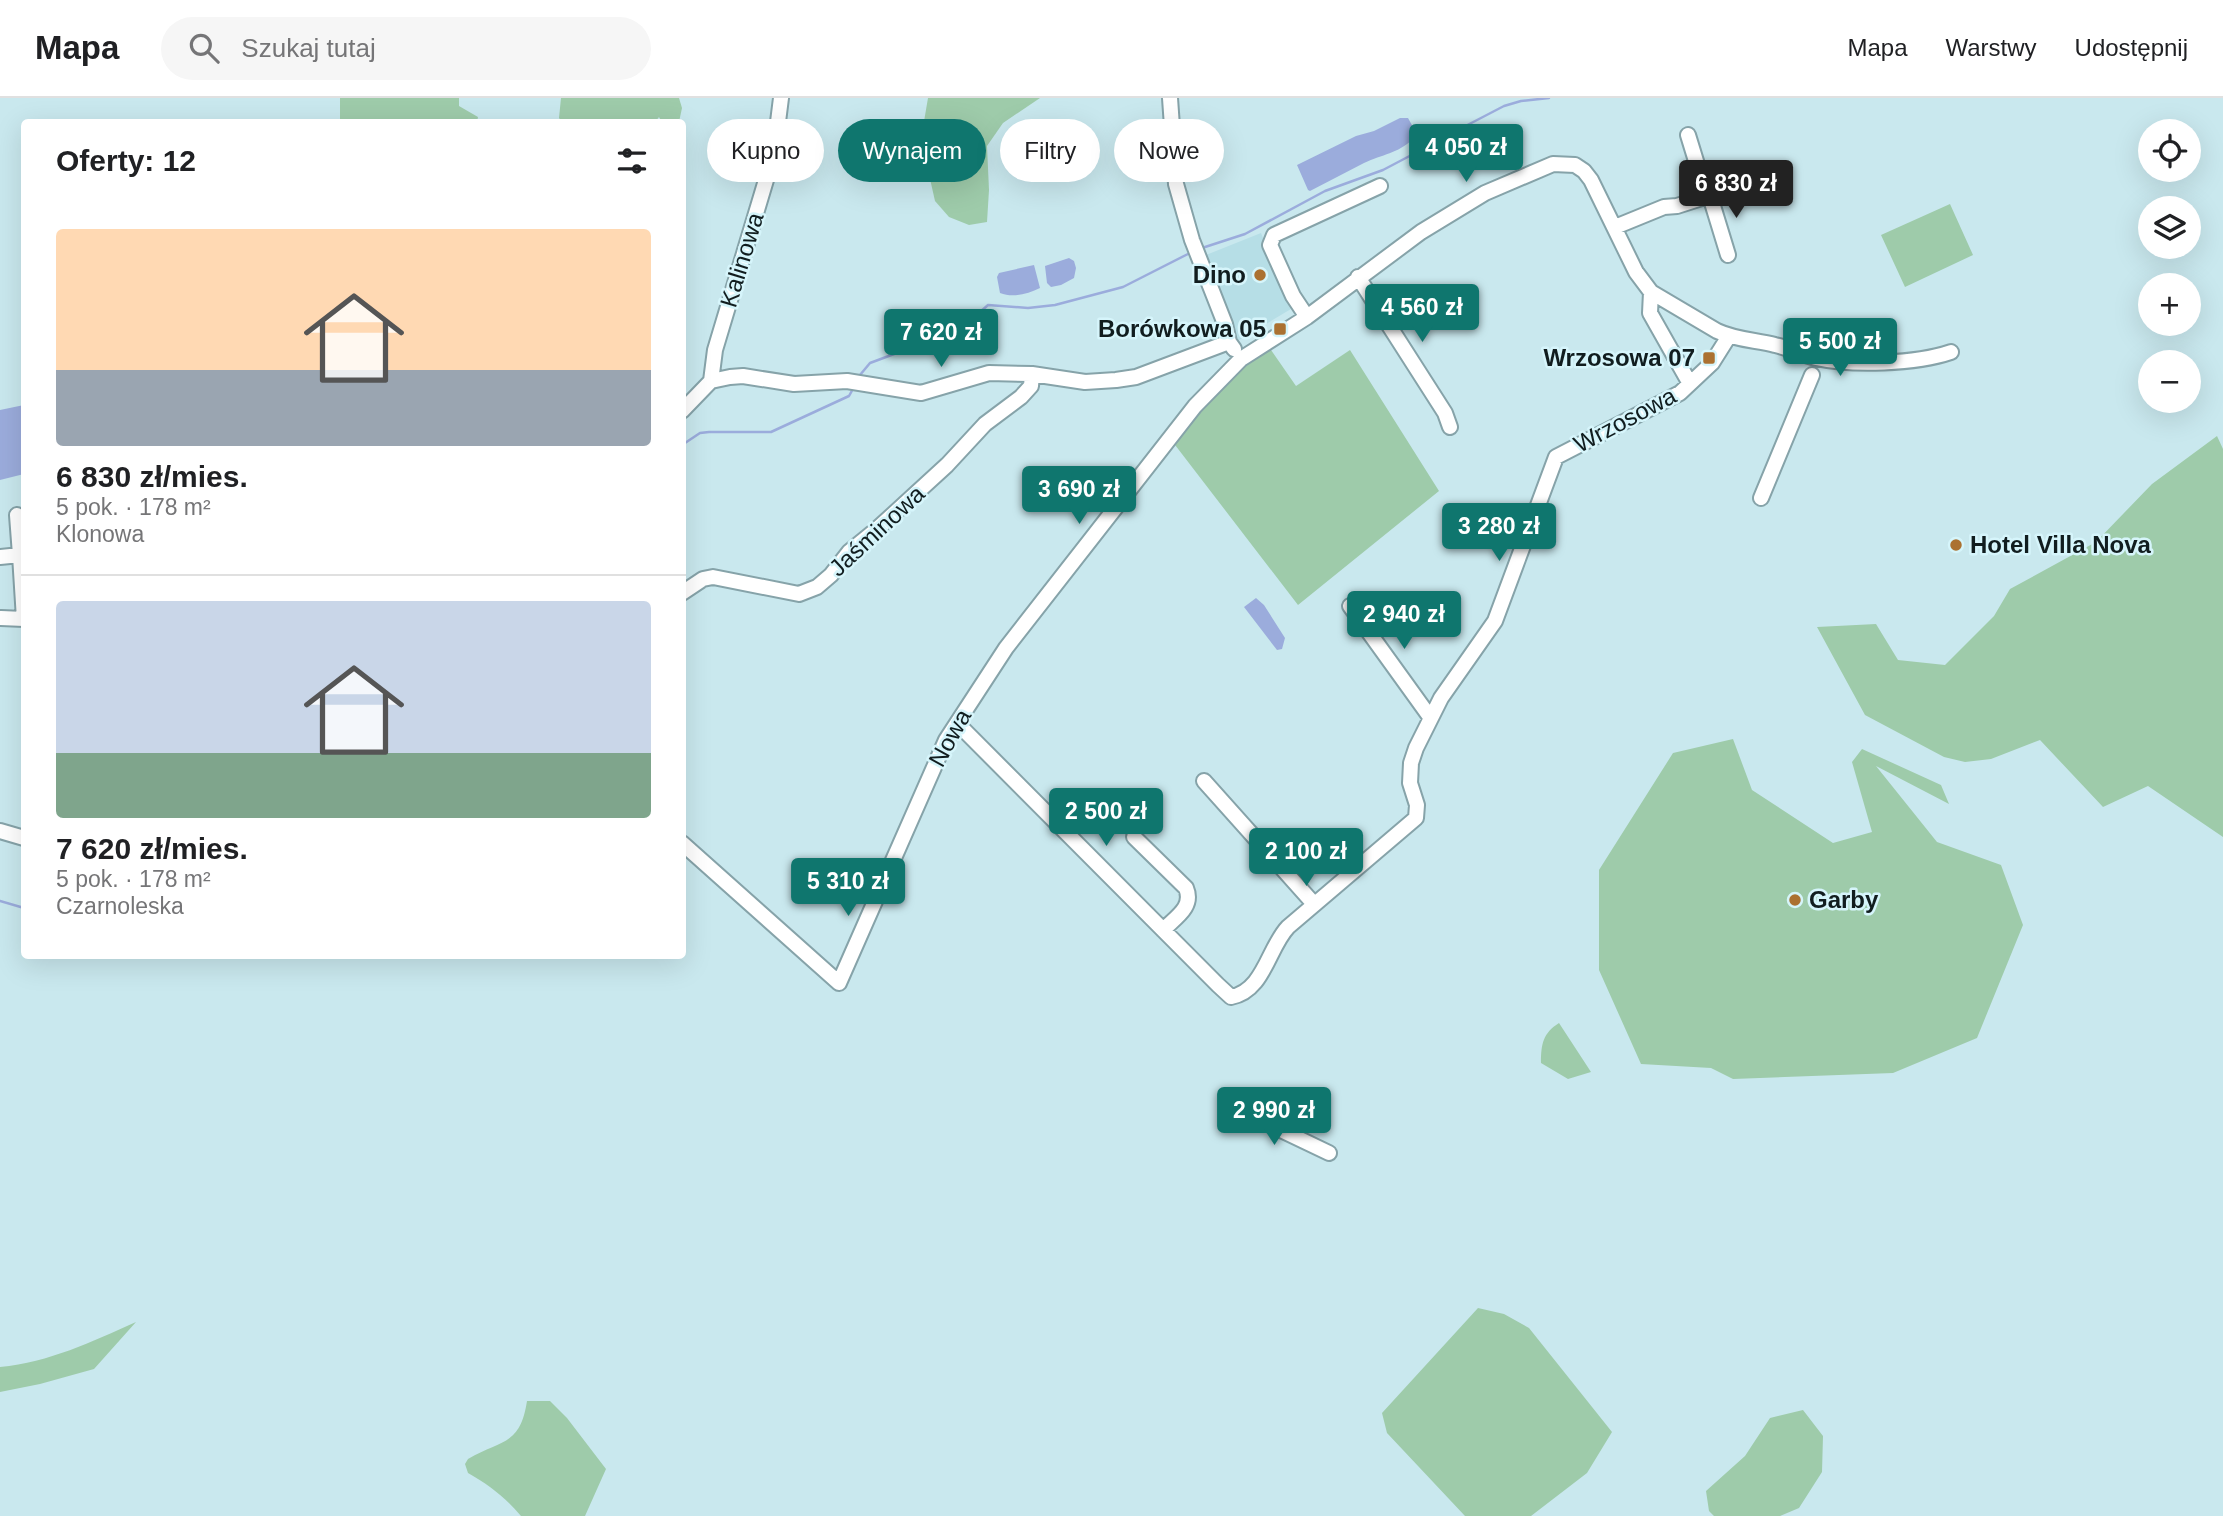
<!DOCTYPE html>
<html lang="pl">
<head>
<meta charset="utf-8">
<style>
	body { margin:0; font-family:Helvetica,sans-serif; background:#f6f6f6; color:#202124; height:100vh; display:flex; flex-direction:column; font-size:26px; white-space:nowrap }
	* { box-sizing:border-box; margin:0 }
	p { font-size:23px; color:#757577 }
	.icon { flex:none; width:38px; height:38px; fill:none; stroke:currentColor; stroke-width:2; stroke-linecap:round; stroke-linejoin:round }
	.map { position:relative; flex:1; overflow:hidden }
	.side { position:absolute; left:21px; top:21px; width:665px; height:840px; display:flex; flex-direction:column; background:#fff; border-radius:7px; box-shadow:0 7px 28px #0002 }
	.side>* { flex:none }
	.banner { position:absolute; left:707px; top:21px; width:665px; height:63px; display:flex; gap:14px }
	.fabs { position:absolute; left:2138px; top:21px; display:grid; gap:14px }
	.fabs a { display:grid; place-items:center; width:63px; height:63px; border-radius:50%; background:#fff; box-shadow:0 7px 28px #0002; font-size:35px }
	.price { position:absolute; translate:-50% -60px; padding:0 16px; border-radius:7px; background:#0f766e; color:#fff; font-size:23px; line-height:46px; filter:drop-shadow(0 2px 4px #0008) }
	.price::after { content:''; position:absolute; left:50%; top:42px; width:21px; height:16px; margin-left:-10px; background:inherit; clip-path:polygon(0 0,100% 0,50% 100%) }
	.price.current { background:#222; color:#fff }
	ul { padding:0; list-style:none }
	li { display:grid; align-content:center; gap:14px; height:371px; padding:0 35px }
	li+li { border-top:2px solid #e0e0e0 }
	li span { display:grid; place-items:center; height:217px; border-radius:7px; color:#555 }
	li>.icon { margin-inline-start:auto }
	span .icon { width:126px; height:126px; fill:#fffc; stroke-width:1 }
	li b { font-size:30px }
	h2 { display:flex; justify-content:space-between; align-items:center; height:84px; padding:0 35px; font-size:30px }
	.tag { padding:0 24px; border-radius:32px; background:#fff; box-shadow:0 7px 28px #0002; font-size:24px; line-height:63px }
	.tag.current { background:#0f766e; color:#fff }
	header { display:flex; align-items:center; gap:42px; box-sizing:border-box; height:98px; padding:0 35px; background:#fff; border-bottom:2px solid #e0e0e0 }
	header strong { font-size:33px }
	nav { display:flex; gap:38px; margin-inline-start:auto; font-size:24px }
	.search { width:490px; height:63px; background:#f6f6f6; display:flex; align-items:center; gap:18px; box-sizing:border-box; padding:0 24px; border-radius:38px; color:#757577; font-size:26px }
	.map>svg:first-child { display:block }
	.built { fill:#b6dee6 }
	.green { fill:#9ecbaa }
	.water { fill:#9bacdc }
	.lines { fill:none; stroke-linecap:round; stroke-linejoin:round }
	.stream { stroke:#9bacdc; stroke-width:2.5 }
	.minor-casing { stroke:#86a3a9; stroke-width:18 }
	.minor { stroke:#fff; stroke-width:14 }
	.poi-dot { fill:#ab7131; stroke:#d6f5fb; stroke-width:2.5 }
	.labels { text-anchor:middle; stroke-width:5; stroke-linejoin:round; paint-order:stroke }
	.street-label { font-size:24px; fill:#111d1f; stroke:#d6f5fb }
	.poi-label { font-size:24px; font-weight:bold; fill:#111d1f; stroke:#d6f5fb; text-anchor:end }
</style>
</head>
<body>
<header>
<strong>Mapa</strong>
<div class="search"><svg class="icon" aria-label="search" viewBox="0 0 24 24"><circle cx="10" cy="10" r="6"/><path d="M15 15l6 6"/></svg>Szukaj tutaj</div>
<nav><a>Mapa</a><a>Warstwy</a><a>Udostępnij</a></nav>
</header>
<div class="map">
<svg width="2223" height="1418" viewBox="0 0 2223 1418">
	<rect width="100%" height="100%" fill="#c9e8ee"/>
	<path class="built" d="M1261,135L1291,211L1236,244L1232,222L1206,157Z"/>
	<path class="green" d="M340,0H459V8L478,19L477,24H340Z
		M561,0H679L682,10L679,24H662L659,19L655,24H562L559,20Z
		M928,0H1040L1003,25L987,48L989,92L987,124L969,127L949,119L935,103L921,41Z
		M1950,106L1973,157L1905,189L1881,137Z
		M1269,249L1296,288L1350,252L1439,393L1298,507L1172,343L1242,266Z
		M2217,338L2223,351V739L2148,688L2103,709L2040,642L1991,661L1965,664L1944,659L1865,617L1817,529L1876,526L1898,562L1945,567L1994,518L2010,491L2096,444L2152,386Z
		M1733,641L1752,692L1833,745L1872,734L1852,664L1862,651L1941,687L1949,706L1876,668L1937,744L2001,767L2023,827L1977,940L1893,975L1733,981L1711,970L1641,966L1599,872V772L1673,655Z
		M1559,925L1591,974L1568,981L1541,965C1541,946 1543,935 1559,925Z
		M1478,1210L1504,1216L1529,1230L1612,1334L1587,1375L1531,1418H1465L1387,1335L1382,1315Z
		M136,1224L94,1271L40,1286L0,1294V1269C50,1264 91,1244 136,1224Z
		M527,1303H550L567,1320L606,1371L585,1418H521C505,1399 489,1387 468,1375L465,1366L468,1361C502,1341 520,1348 527,1303Z
		M1803,1312L1823,1338L1822,1374L1799,1410L1780,1418H1714L1709,1413L1706,1393L1745,1358L1770,1320Z"/>
	<path class="water" d="M1400,20H1408L1413,29V41C1397,56 1383,56 1364,65C1346,74 1328,84 1310,93L1308,92L1297,67L1356,38L1374,33Z
		M1069,160L1074,163L1076,170L1074,180L1061,187L1051,189L1047,185L1045,168Z
		M1034,167L1040,190C1028,196 1013,200 1000,195L997,179L999,175Z
		M24,307V376L0,382V312Z
		M1256,500L1264,507L1285,540L1282,551L1277,552L1244,509Z"/>
	<g class="lines">
		<path class="stream" d="M1454,34L1504,8L1521,3L1549,0
			M1202,150L1245,136L1325,93L1383,72L1440,42
			M860,277L870,265L961,231L988,207L1028,210L1055,207L1123,189L1188,156
			M682,347L700,335L709,334H771L849,298L854,289
			M0,803L24,810"/>
		<g class="minor-casing">
			<path id="minor" d="M1170,0L1176,86L1192,142L1225,226L1229,244L1234,251
				M1688,37L1707,99
				M1710,98L1728,157
				M1615,129L1664,109L1677,108L1770,78
				M1358,179L1445,315L1450,329
				M1651,194L1650,215L1689,284
				M1307,219L1293,198L1270,147L1274,137L1380,88
				M711,283L715,252L769,72L775,48L781,0
				M682,313L711,283L730,279L743,278L794,286L847,283L921,295L989,275L1032,276L1085,284L1116,282L1136,279L1229,244
				M1761,400L1812,277
				M17,417L20,457
				M0,459L20,457L24,521L1,520
				M682,495L703,481L713,479L799,496L817,489L831,477L849,454L876,432L947,367L985,326L1021,299L1031,288L1032,276
				M1350,508L1430,619
				M958,626L1218,887L1231,899C1264,893 1268,850 1288,829L1416,720L1417,707L1410,685L1411,665L1416,650L1441,600L1495,523L1556,359L1680,295L1712,265L1729,238
				M1204,683L1314,806
				M0,733L24,740
				M1134,739L1186,790C1194,809 1176,819 1163,832
				M682,745L839,885L946,642L1006,550L1195,308L1241,261L1307,219L1421,134L1485,95L1553,66L1575,67L1584,73L1591,82L1636,174L1651,194L1717,233C1736,242 1756,242 1775,247C1789,250 1802,257 1816,260C1852,268 1916,266 1951,254
				M1237,1011L1329,1055"/>
		</g>
		<use href="#minor" class="minor"/>
	</g>
	<g class="poi-dot">
		<circle cx="1260" cy="177" r="7"/>
		<rect x="1273" y="224" width="14" height="14" rx="3.5"/>
		<rect x="1702" y="253" width="14" height="14" rx="3.5"/>
		<circle cx="1956" cy="447" r="7"/>
		<circle cx="1795" cy="802" r="7"/>
	</g>
	<g class="labels">
		<g class="street-label">
			<text transform="translate(742 162) rotate(-73)" y="8">Kalinowa</text>
			<text transform="translate(1625 322) rotate(-28)" y="8">Wrzosowa</text>
			<text transform="translate(877 433) rotate(-43)" y="8">Jaśminowa</text>
			<text transform="translate(950 640) rotate(-61)" y="8">Nowa</text>
		</g>
		<g class="poi-label">
			<text x="1246" y="185">Dino</text>
			<text x="1266" y="239">Borówkowa 05</text>
			<text x="1695" y="268">Wrzosowa 07</text>
			<text x="1970" y="455" text-anchor="start">Hotel Villa Nova</text>
			<text x="1809" y="810" text-anchor="start">Garby</text>
		</g>
	</g>
</svg>
<div class="fabs">
<a><svg class="icon" aria-label="locate" viewBox="0 0 24 24"><circle cx="12" cy="12" r="6"/><path d="M12 2v4M12 18v4M2 12h4M18 12h4"/></svg></a>
<a><svg class="icon" aria-label="layers" viewBox="0 0 24 24"><path d="M12 4l9 5-9 5-9-5zM3 14l9 5 9-5"/></svg></a>
<a>+</a>
<a>−</a>
</div>
<b class="price" style="left:1466px;top:86px">4 050 zł</b>
<b class="price current" style="left:1736px;top:122px">6 830 zł</b>
<b class="price" style="left:1422px;top:246px">4 560 zł</b>
<b class="price" style="left:941px;top:271px">7 620 zł</b>
<b class="price" style="left:1840px;top:280px">5 500 zł</b>
<b class="price" style="left:1079px;top:428px">3 690 zł</b>
<b class="price" style="left:1499px;top:465px">3 280 zł</b>
<b class="price" style="left:1404px;top:553px">2 940 zł</b>
<b class="price" style="left:1106px;top:750px">2 500 zł</b>
<b class="price" style="left:1306px;top:790px">2 100 zł</b>
<b class="price" style="left:848px;top:820px">5 310 zł</b>
<b class="price" style="left:1274px;top:1049px">2 990 zł</b>
<div class="banner">
<a class="tag">Kupno</a>
<a class="tag current">Wynajem</a>
<a class="tag">Filtry</a>
<a class="tag">Nowe</a>
</div>
<section class="side">
<h2>Oferty: 12<svg class="icon" aria-label="filters" viewBox="0 0 24 24"><path d="M4 7h16M4 17h16"/><circle cx="9" cy="7" r="2"/><circle cx="15" cy="17" r="2"/></svg></h2>
<ul>
<li><span style="background:linear-gradient(#ffd9b3 65%,#9aa5b1 0)"><svg class="icon" aria-label="home" viewBox="0 0 24 24"><path d="M3 11l9-7 9 7M6 9v11h12V9"/></svg></span><div><b>6 830 zł/mies.</b><p>5 pok. · 178 m²</p><p>Klonowa</p></div></li>
<li><span style="background:linear-gradient(#c9d6e8 70%,#7fa58c 0)"><svg class="icon" aria-label="home" viewBox="0 0 24 24"><path d="M3 11l9-7 9 7M6 9v11h12V9"/></svg></span><div><b>7 620 zł/mies.</b><p>5 pok. · 178 m²</p><p>Czarnoleska</p></div></li>
</ul>
</section>
</div>
</body>
</html>
